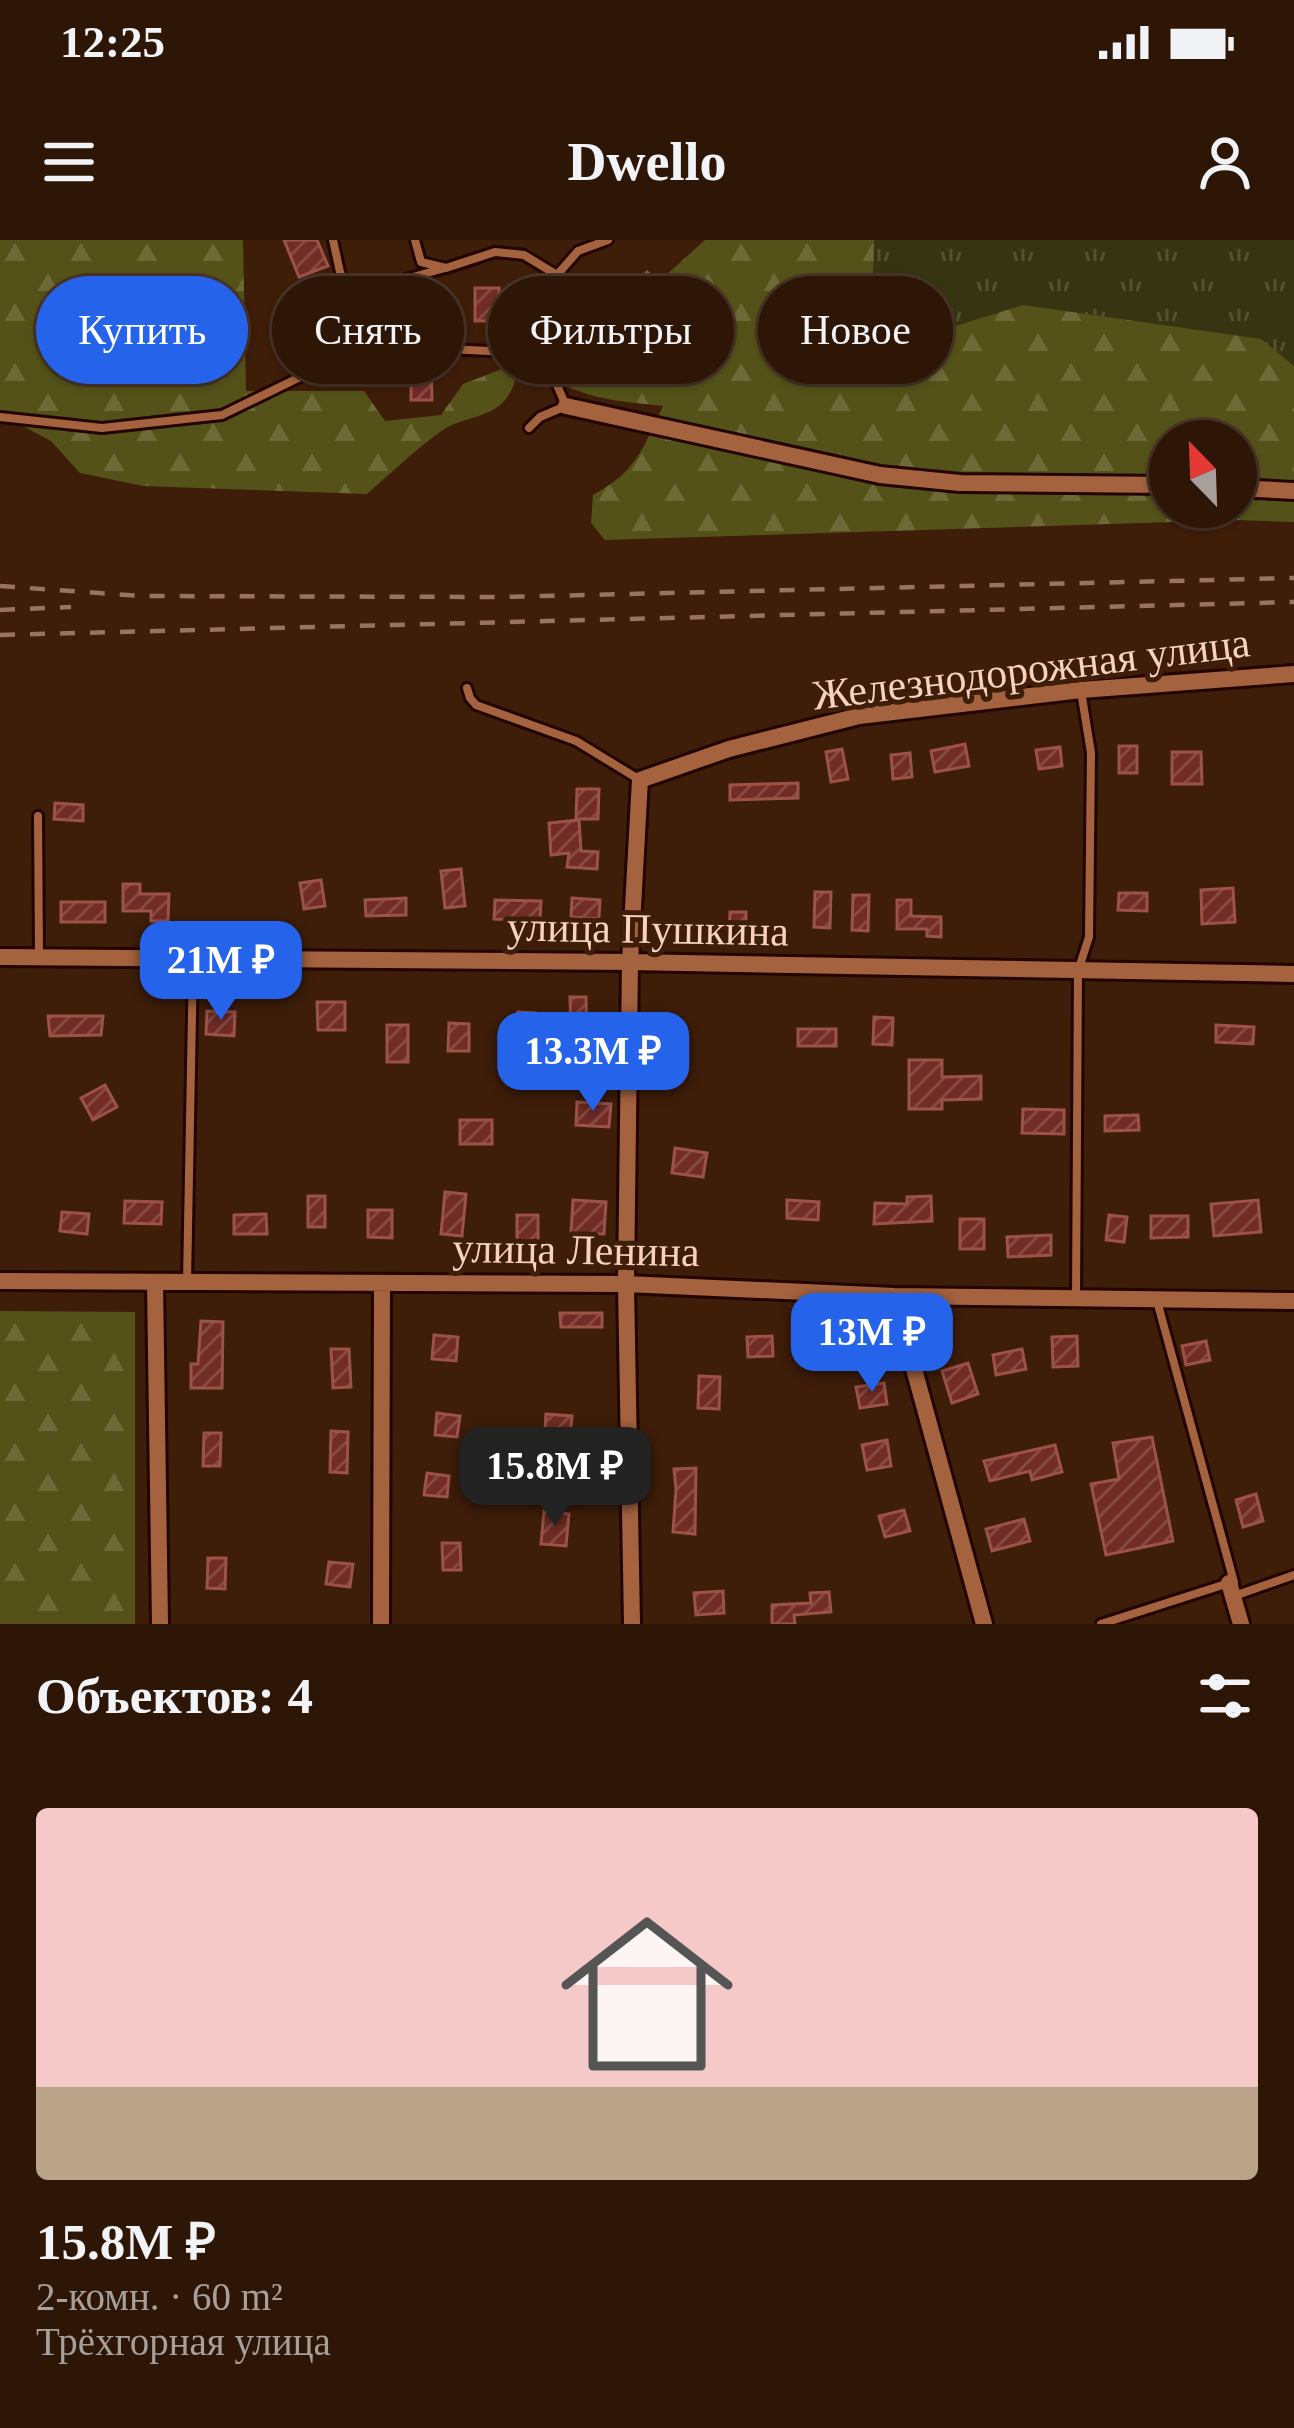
<!DOCTYPE html>
<html lang="ru">
<head>
<meta charset="utf-8">
<style>
	body { margin:0; font-family:Georgia,serif; background:#361f11; color:#f1f3f6; height:100vh; display:flex; flex-direction:column; font-size:45px; white-space:nowrap }
	* { box-sizing:border-box; margin:0 }
	p { font-size:39px; color:#a79f9b }
	.icon { flex:none; width:66px; height:66px; fill:none; stroke:currentColor; stroke-width:2; stroke-linecap:round; stroke-linejoin:round }
	.map { position:relative; height:1384px; overflow:hidden }
	.sheet { display:flex; flex-direction:column; background:#2e1607; flex:1 }
	.sheet>* { flex:none }
	.guide { position:absolute; left:36px; top:36px; width:1224px; height:108px; display:flex; gap:24px }
	.needle { width:78px; rotate:337deg }
	.fabs { position:absolute; left:1149px; top:180px; display:grid; gap:24px }
	.fabs a { display:grid; place-items:center; width:108px; height:108px; border-radius:50%; background:#2e1607; box-shadow:0 3px 9px #0004,0 0 0 3px #493528; font-size:60px }
	.price { position:absolute; translate:-50% -102px; padding:0 27px; border-radius:24px; background:#2563eb; color:#fff; font-size:39px; line-height:78px; filter:drop-shadow(0 3px 6px #0008) }
	.price::after { content:''; position:absolute; left:50%; top:72px; width:36px; height:27px; margin-left:-18px; background:inherit; clip-path:polygon(0 0,100% 0,50% 100%) }
	.price.current { background:#222; color:#fff }
	ul { padding:0; list-style:none }
	li { display:grid; align-content:center; gap:24px; height:636px; padding:0 36px }
	li span { display:grid; place-items:center; height:372px; border-radius:12px; color:#555 }
	li>.icon { margin-inline-start:auto }
	span .icon { width:216px; height:216px; fill:#fffc; stroke-width:1 }
	li b { font-size:51px }
	h2 { display:flex; justify-content:space-between; align-items:center; height:144px; padding:0 36px; font-size:51px }
	.pill { padding:0 42px; border-radius:54px; background:#2e1607; box-shadow:0 3px 9px #0004,0 0 0 3px #493528; font-size:42px; line-height:108px }
	.pill.current { background:#2563eb; color:#fff }
	.status { display:flex; justify-content:space-between; align-items:center; height:84px; padding:0 60px; background:#2e1607; direction:ltr }
	.status svg { height:33px; fill:currentColor }
	header { display:flex; justify-content:space-between; align-items:center; height:156px; padding:0 36px; background:#2e1607; font-size:54px; font-weight:700 }
	.map>svg:first-child { display:block }
	.grass { fill:url(#grass-tufts) }
	.forest { fill:url(#forest-firs); fill-rule:evenodd }
	.building { fill:url(#building-hatch); stroke:#9c5249; stroke-width:3 }
	.lines { fill:none; stroke-linecap:round; stroke-linejoin:round }
	.service-casing { stroke:#230500; stroke-width:14 }
	.minor-casing { stroke:#230500; stroke-width:22 }
	.service { stroke:#a4623e; stroke-width:8 }
	.minor { stroke:#a4623e; stroke-width:16 }
	.rail { stroke:#977360; stroke-width:4.5; stroke-dasharray:15 15; stroke-linecap:butt }
	.labels { text-anchor:middle; stroke-width:10; stroke-linejoin:round; paint-order:stroke }
	.street-label { font-size:42px; fill:#f8d2bf; stroke:#3e1d09 }
</style>
</head>
<body>
<div class="status"><b>12:25</b><svg viewBox="0 0 49 12"><path d="M0 12V9h3v3zM5 12V6h3v6zM10 12V3h3v9zM15 12V0h3v12zM26 1h20v11H26zM47 4h2v5h-2z"/></svg></div>
<header><svg class="icon" aria-label="menu" viewBox="0 0 24 24"><path d="M4 6h16M4 12h16M4 18h16"/></svg>Dwello<svg class="icon" aria-label="person" viewBox="0 0 24 24"><circle cx="12" cy="8" r="4"/><path d="M4 21q1-7 8-7t8 7"/></svg></header>
<div class="map">
<svg width="1294" height="1384" viewBox="0 0 1294 1384">
	<defs>
		<pattern id="grass-tufts" width="24" height="20" patternUnits="userSpaceOnUse" patternTransform="scale(3)"><rect width="24" height="20" fill="#363511"/><path d="M3 7l-1-3M5 7V3M7 7l1-3M15 17l-1-3M17 17v-4M19 17l1-3" fill="none" stroke="#545132"/></pattern>
		<pattern id="forest-firs" width="22" height="20" patternUnits="userSpaceOnUse" patternTransform="scale(3)"><rect width="22" height="20" fill="#545218"/><path d="M5 1l3.5 6h-7zM16 11l3.5 6h-7z" fill="#6d6a38"/></pattern>
		<pattern id="building-hatch" width="6" height="6" patternUnits="userSpaceOnUse" patternTransform="scale(3)"><rect width="6" height="6" fill="#712c25"/><path d="M-1 1l2-2M0 6l6-6M5 7l2-2" fill="none" stroke="#864a43"/></pattern>
	</defs>
	<rect width="100%" height="100%" fill="#3e1d09"/>
	<path class="grass" d="M874,0H1294V126L1260,99L1023,65L920,97L873,48Z"/>
	<path class="forest" d="M0,0H243L246,151H364L385,181L441,175L463,144L502,129L515,141C502,182 468,172 440,192C415,210 391,233 367,254L143,246L80,233L51,201L0,174Z
		M705,0H874L873,48L920,97L1023,65L1261,99L1294,126V282L1236,280L605,300L591,283L593,255C637,231 642,210 663,166C628,162 603,161 570,148L560,127L573,121L609,115L627,104L664,37ZM1170,201H1236V267H1170Z
		M0,1071L135,1072V1384H0Z"/>
	<path class="building" d="M284,0H317L328,26L299,37Z
		M647,32L657,41L621,81L611,71Z
		M475,48H499V81H475Z
		M392,118H431L432,160H411V130H392Z
		M965,504L969,526L935,532L931,511Z
		M1119,506H1137V533H1119Z
		M1060,507L1062,526L1039,529L1036,510Z
		M842,509L848,539L831,542L826,512Z
		M1172,512H1201L1202,544H1172Z
		M910,513L912,537L893,539L891,515Z
		M798,543V558L730,560V545Z
		M577,549H599L598,579H576Z
		M55,563L83,565V581L54,579Z
		M579,580L581,611L598,612L597,629L567,627L569,613L551,615L549,583Z
		M461,629L465,666L445,668L441,631Z
		M321,640L325,666L304,669L300,643Z
		M123,644H140V654H169L168,681H151V671H123Z
		M1233,648L1235,682L1202,684L1201,650Z
		M815,652H831L830,688L814,687Z
		M1119,653H1147V671L1118,670Z
		M853,655H869L868,691L852,690Z
		M406,658V675L366,676L365,660Z
		M572,658L600,660L599,679L571,677Z
		M495,660L541,661L540,681L494,679Z
		M897,660H911V676L941,677V697L927,696V689H897Z
		M61,662H105V682H61Z
		M730,672H746V701H729Z
		M570,757H586L587,797H571Z
		M317,762H345V790H318Z
		M207,771L235,772L234,796L206,794Z
		M518,772L535,773L533,812L516,811Z
		M48,776H103L101,795L50,796Z
		M874,777L893,778L892,805L873,804Z
		M449,783L469,784V811H448Z
		M387,785H408V822H387Z
		M1216,785L1254,787L1253,804L1216,802Z
		M798,789H836V806H798Z
		M909,820H942V837L981,836V859L942,860V869H909Z
		M105,845L117,867L93,880L81,858Z
		M577,862L611,864L609,887L576,885Z
		M1023,869L1064,870V894L1022,893Z
		M1138,875L1139,890L1105,891V876Z
		M460,880H492V904H460Z
		M675,908L707,913L703,937L672,933Z
		M445,952L466,954L462,996L441,994Z
		M308,956H325V987H308Z
		M931,956L932,981L874,984L875,963L907,964V957Z
		M573,960L606,962L604,994L571,993Z
		M787,960L819,962L818,980L787,978Z
		M1258,960L1261,992L1214,996L1211,964Z
		M125,961L162,962L161,984L124,983Z
		M368,970H392V998L368,997Z
		M62,972L89,974L87,994L60,991Z
		M266,974L267,994H234V975Z
		M517,975H538V1006H517Z
		M1109,975L1127,977L1124,1002L1106,1000Z
		M1151,976H1188V997L1151,998Z
		M960,979H984V1009H960Z
		M1051,995V1015L1008,1017L1007,997Z
		M560,1073H602V1087H561Z
		M201,1081L223,1082L222,1148H191V1124H198Z
		M434,1095L458,1097L456,1121L432,1119Z
		M772,1096L773,1116L748,1117L747,1097Z
		M1077,1096L1078,1126L1053,1127L1052,1097Z
		M884,1099L886,1118L862,1121L860,1102Z
		M1206,1101L1210,1120L1186,1125L1182,1106Z
		M331,1109H349L351,1147L333,1148Z
		M1022,1109L1026,1129L996,1135L993,1115Z
		M968,1123L978,1154L952,1163L942,1131Z
		M699,1136L720,1137L719,1169L698,1168Z
		M884,1143L887,1164L860,1168L856,1147Z
		M437,1173L460,1176L457,1197L435,1195Z
		M546,1174L572,1176L569,1209L544,1207Z
		M331,1191L348,1192L347,1233L330,1232Z
		M204,1193H221L220,1226H203Z
		M1152,1197L1173,1301L1106,1315L1091,1244L1119,1239L1113,1203Z
		M887,1200L891,1226L867,1230L862,1205Z
		M1055,1205L1062,1232L1032,1240L1030,1231L990,1241L984,1221Z
		M696,1228L695,1294L673,1292L676,1249L674,1229Z
		M427,1233L449,1236L447,1257L424,1255Z
		M1256,1254L1263,1281L1243,1287L1236,1260Z
		M904,1270L910,1291L885,1297L879,1276Z
		M544,1271L569,1274L566,1306L541,1304Z
		M1024,1279L1030,1301L992,1311L986,1289Z
		M442,1303H460L461,1330H443Z
		M208,1318H226L225,1349L207,1348Z
		M329,1322L353,1324L350,1347L326,1344Z
		M723,1351L724,1373L696,1375L694,1353Z
		M829,1352L831,1372L794,1375L795,1384H772V1365L811,1363L810,1353Z"/>
	<g class="lines">
		<g class="service-casing">
			<path id="service" d="M333,0L340,32L366,105L552,114
				M415,0L421,22L446,28L495,12L524,15L557,35L551,131L566,166L540,177L529,188
				M557,35L578,11L608,0
				M349,55L445,28
				M0,177L102,188L222,175L366,105
				M467,448L470,458L476,465L576,501L640,540
				M38,576L39,716
				M187,1042L193,721
				M1076,1058L1078,731L1089,697L1091,513L1081,451
				M1157,1061L1234,1342
				M1101,1384L1229,1343L1237,1355L1294,1335"/>
		</g>
		<g class="minor-casing">
			<path id="minor" d="M566,166L880,235L960,243L1170,245
				M1236,248L1294,251
				M0,717L630,722L1294,734
				M0,1041L626,1044L894,1056L1294,1061
				M155,1043L160,1384
				M894,1056L984,1384
				M1229,1343L1241,1384
				M381,1384L382,1043
				M632,1384L626,1044L630,722L640,540L729,509L859,476L1081,450L1294,434"/>
		</g>
		<use href="#service" class="service"/>
		<use href="#minor" class="minor"/>
		<path class="rail" d="M0,346L141,356L502,357L1294,338
			M0,370L71,367
			M0,395L1294,362"/>
	</g>
	<g class="labels">
		<g class="street-label">
			<text transform="translate(1031 428) rotate(-7)" y="15">Железнодорожная улица</text>
			<text transform="translate(648 688) rotate(1)" y="15">улица Пушкина</text>
			<text transform="translate(576 1009) rotate(1)" y="15">улица Ленина</text>
		</g>
	</g>
</svg>
<div class="fabs">
<a><svg class="needle" viewBox="-14 -14 28 28"><path d="M0-13l5 13h-10z" fill="#e53935"/><path d="M0 13l5-13h-10z" fill="#a79f9b"/></svg></a>
</div>
<b class="price" style="left:221px;top:783px">21M ₽</b>
<b class="price" style="left:593px;top:874px">13.3M ₽</b>
<b class="price" style="left:872px;top:1155px">13M ₽</b>
<b class="price current" style="left:555px;top:1289px">15.8M ₽</b>
<div class="guide">
<a class="pill current">Купить</a>
<a class="pill">Снять</a>
<a class="pill">Фильтры</a>
<a class="pill">Новое</a>
</div>
</div>
<section class="sheet">
<h2>Объектов: 4<svg class="icon" aria-label="filters" viewBox="0 0 24 24"><path d="M4 7h16M4 17h16"/><circle cx="9" cy="7" r="2"/><circle cx="15" cy="17" r="2"/></svg></h2>
<ul>
<li><span style="background:linear-gradient(#f6c9c9 75%,#b9a48a 0)"><svg class="icon" aria-label="home" viewBox="0 0 24 24"><path d="M3 11l9-7 9 7M6 9v11h12V9"/></svg></span><div><b>15.8M ₽</b><p>2-комн. · 60 m²</p><p>Трёхгорная улица</p></div></li>
</ul>
</section>
</body>
</html>
